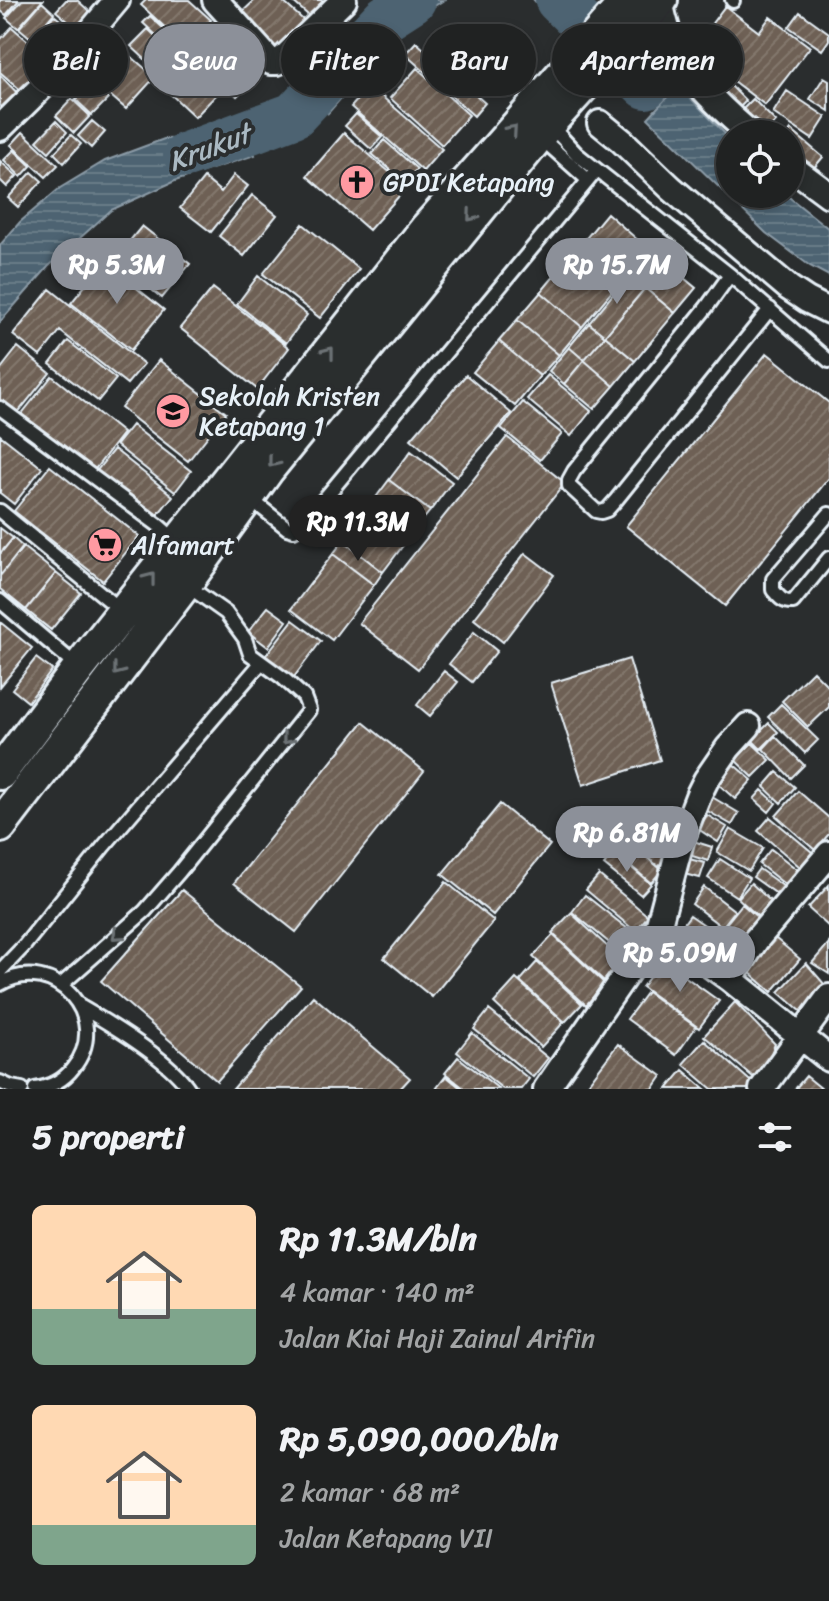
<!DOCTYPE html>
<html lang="id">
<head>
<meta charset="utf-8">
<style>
	body { margin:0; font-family:Sriracha,sans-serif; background:#282a2a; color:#f1f3f6; height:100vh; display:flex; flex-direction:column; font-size:30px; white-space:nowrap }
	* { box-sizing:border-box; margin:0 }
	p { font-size:26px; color:#a2a4a5 }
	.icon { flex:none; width:44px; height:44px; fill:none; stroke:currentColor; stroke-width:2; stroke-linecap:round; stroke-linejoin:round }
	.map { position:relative; height:1089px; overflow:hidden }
	.panel { display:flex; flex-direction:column; background:#202222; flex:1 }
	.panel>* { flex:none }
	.guide { position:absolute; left:24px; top:24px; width:782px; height:72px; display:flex; gap:16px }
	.buttons { position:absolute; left:716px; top:120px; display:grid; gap:16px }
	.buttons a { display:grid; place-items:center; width:88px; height:88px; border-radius:50%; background:#202222; box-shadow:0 4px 12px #0003,0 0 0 2px #3d3f40; font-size:40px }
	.price { position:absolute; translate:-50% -68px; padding:0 18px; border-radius:28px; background:#8c9099; color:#fff; font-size:26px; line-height:52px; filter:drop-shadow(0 2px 4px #0008) }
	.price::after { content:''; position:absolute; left:50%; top:48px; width:24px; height:18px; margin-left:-12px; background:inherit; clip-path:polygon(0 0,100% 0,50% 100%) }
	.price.current { background:#222; color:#fff }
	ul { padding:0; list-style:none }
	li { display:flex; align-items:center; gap:24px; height:200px; padding:0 32px }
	li span { display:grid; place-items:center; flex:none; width:224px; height:160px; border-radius:12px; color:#555 }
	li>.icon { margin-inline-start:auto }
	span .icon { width:96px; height:96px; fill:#fffc; stroke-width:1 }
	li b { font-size:34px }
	h2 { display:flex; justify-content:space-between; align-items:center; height:96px; padding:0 32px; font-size:34px }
	.tag { padding:0 28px; border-radius:36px; background:#202222; box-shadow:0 4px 12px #0003,0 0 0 2px #3d3f40; font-size:28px; line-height:72px }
	.tag.current { background:#8c9099; color:#fff }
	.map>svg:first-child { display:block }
	.water { fill:url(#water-rules); stroke:#8c9ca8; stroke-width:2 }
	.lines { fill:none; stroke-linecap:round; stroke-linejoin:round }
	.river { stroke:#4e6472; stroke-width:46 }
	.building { fill:url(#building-hatch); stroke:#e8f1f8; stroke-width:2 }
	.service-casing { stroke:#e8f1f8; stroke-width:18 }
	.minor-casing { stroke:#e8f1f8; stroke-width:30 }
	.secondary-casing { stroke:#e8f1f8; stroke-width:38 }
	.service { stroke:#2a2d2e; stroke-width:12 }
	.minor { stroke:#2a2d2e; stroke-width:24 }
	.secondary { stroke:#2a2d2e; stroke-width:32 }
	.oneway { stroke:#6c7275 }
	.labels { text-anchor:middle; stroke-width:8; stroke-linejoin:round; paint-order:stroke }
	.poi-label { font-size:26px; fill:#e8f1f8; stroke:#2a2d2e; text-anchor:start }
	.water-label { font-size:28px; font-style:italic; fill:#aab9c2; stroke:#2a2d2e }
</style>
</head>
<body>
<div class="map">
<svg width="829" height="1089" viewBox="0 0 829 1089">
	<defs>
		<pattern id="water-rules" width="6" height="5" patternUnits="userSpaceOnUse" patternTransform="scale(2)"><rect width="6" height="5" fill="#4e6472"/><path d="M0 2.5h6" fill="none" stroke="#687b87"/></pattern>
		<pattern id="building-hatch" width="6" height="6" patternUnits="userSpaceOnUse" patternTransform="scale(2)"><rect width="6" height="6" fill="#6e6054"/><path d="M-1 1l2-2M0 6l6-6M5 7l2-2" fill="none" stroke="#83776d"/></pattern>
	</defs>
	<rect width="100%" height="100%" fill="#2a2d2e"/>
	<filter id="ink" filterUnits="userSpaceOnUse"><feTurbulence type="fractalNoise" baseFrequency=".0125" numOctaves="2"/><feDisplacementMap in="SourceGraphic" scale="16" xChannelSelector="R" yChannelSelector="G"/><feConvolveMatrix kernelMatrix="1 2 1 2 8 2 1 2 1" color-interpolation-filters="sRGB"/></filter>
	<g filter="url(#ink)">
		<path class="water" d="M375,0H444C399,26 362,75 328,113L317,65Z
			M534,0H579L595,18L572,48Z
			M678,85L730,139V194H764L770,200L776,194H785L829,229V276L810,266L766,233L648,118Z
			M243,125L255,155L175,181L111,210L48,267L0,322V245L20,222L60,188L105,161L164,139L212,138Z"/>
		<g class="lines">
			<path class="river" d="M558,0L646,86
				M186,155L294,115L385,18L413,0"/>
		</g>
		<path class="building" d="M0,0H19L6,15L0,10Z
			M22,0H43L18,28L6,18Z
			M66,0H77L99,20L85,36L56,11Z
			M146,0H189L211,20L186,47L141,5Z
			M255,0H281L310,26L280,53L239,15Z
			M291,0H335L316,22Z
			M42,2L54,13L32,39L19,28Z
			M725,6L759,32L770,17L810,47L765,105L692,50Z
			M800,12L829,33V40L822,50L789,27Z
			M54,15L72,30L50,54L33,39Z
			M150,16L189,52L182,59L143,23Z
			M457,24L497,60L471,89L431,53Z
			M216,25L237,45L214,69L193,49Z
			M12,27L53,63L25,94L0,72V40Z
			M148,29L178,58L162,75L131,46Z
			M416,42L485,103L474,116L405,54Z
			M118,45L155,77L126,109L89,77Z
			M240,46L264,68L237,96L213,74Z
			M705,60L746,101L734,113L693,73Z
			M186,63L218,93L195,117L163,87Z
			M417,68L469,115L442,145L390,98Z
			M0,75L25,101L0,119Z
			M824,77L829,80V111L810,99Z
			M91,83L108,99L92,115L76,100Z
			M370,86L442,149L423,171L351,107Z
			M787,91L826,117L812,139L773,113Z
			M72,99L90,116L74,133L56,116Z
			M753,99L776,122L764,134H757L737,115Z
			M356,114L382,137L371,149L345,126Z
			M56,121L67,132L49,152L37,141Z
			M92,121L105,132L91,148L78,136Z
			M791,130L823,157L808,175L790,160V134H788Z
			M23,132L58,165L46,177L11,145Z
			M344,133L407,187L369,230L307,176Z
			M71,135L81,144L64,163L54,153Z
			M384,140L417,169L405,182L372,154Z
			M14,150L31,166L21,177L4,160Z
			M0,161L17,176L7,187L0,180Z
			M32,172L42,181L18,207L8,198Z
			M234,175L248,186L211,232L180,208L204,178L221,192Z
			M252,195L277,215L244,256L219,236Z
			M607,213L648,249L624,277L582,243Z
			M303,224L359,269L320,318L263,274Z
			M142,226L190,264L162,298L114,260Z
			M582,243L624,277L582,327L541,292Z
			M104,262L164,310L131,350L71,303Z
			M666,263L696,288L675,313L645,288Z
			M629,275L645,288L605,336L589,323Z
			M258,276L307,315L286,343L237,304Z
			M213,288L289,348L257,389L180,328Z
			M645,288L675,313L635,361L605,336Z
			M50,289L144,364L127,384L60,331L40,356L13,335Z
			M541,292L582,327L559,355L517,320Z
			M517,320L559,355L540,376L499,341Z
			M589,323L605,336L584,360L569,347Z
			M605,336L635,361L614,386L584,360Z
			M68,341L116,379L98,401L50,364Z
			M499,341L540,376L515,406L473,372Z
			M18,347L50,373L16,415L0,402V370Z
			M569,347L584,360L564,384L549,371Z
			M767,353L829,403V478L725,606L626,526Z
			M159,360L226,413L188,461L121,408Z
			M584,360L614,386L594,409L564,384Z
			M466,375L511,413L456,477L411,439Z
			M548,375L591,411L571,436L527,399Z
			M52,376L123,433L92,473L20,416Z
			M523,402L562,434L540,460L501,428Z
			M132,425L191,471L175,492L116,445Z
			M0,435L42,468L14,504L0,493Z
			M507,437L565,483L418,669L359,623Z
			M114,449L173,496L154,519L95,473Z
			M411,451L452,482L430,511L389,480Z
			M50,466L139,536L103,581L14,511Z
			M389,480L430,511L414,531L374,500Z
			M374,500L414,531L383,572L343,541Z
			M0,528L13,538L0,554Z
			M13,538L23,547L0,576V554Z
			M343,541L383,572L374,585L333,554Z
			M23,547L56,573L26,610L0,589V576Z
			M525,553L554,575L503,642L474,619Z
			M333,554L374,585L332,640L291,609Z
			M56,573L81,593L51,630L26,610Z
			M268,607L287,621L268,647L248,632Z
			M293,620L321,641L291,681L263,659Z
			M0,622L32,648L0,687Z
			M474,632L497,651L472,682L449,664Z
			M36,658L52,670L28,702L12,689Z
			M629,659L660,760L583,785L551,683Z
			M444,671L458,682L430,716L417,705Z
			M813,671L829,687V707L808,727L782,701Z
			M781,704L818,740L805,753L768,717Z
			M363,722L424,771L296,932L234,883Z
			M769,723L778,732L761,749L752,740Z
			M775,736L804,765L791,778L763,749Z
			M752,743L770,760L753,777L735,760Z
			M733,764L752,780L735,799L717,783Z
			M777,772L795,787L781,803L764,787Z
			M762,790L776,803L769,812L754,799Z
			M798,791L829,818V834L815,850L776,816Z
			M712,797L739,813L732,825L704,809Z
			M500,804L550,845L493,915L442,874Z
			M707,815L727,827L718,842L698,829Z
			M770,817L818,857L806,872L758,831Z
			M634,826L669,855L659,867L624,838Z
			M730,829L763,848L749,871L717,852Z
			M625,840L662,870L651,883L614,852Z
			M690,840L712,847L708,861L686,854Z
			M771,849L799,871L787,886L759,864Z
			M614,853L651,884L641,895L604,865Z
			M685,858L705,863L700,878L680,873Z
			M720,859L749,878L737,897L708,878Z
			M759,869L790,891L784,899L753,877Z
			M599,875L648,916L635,931L586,890Z
			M446,882L494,921L432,997L384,958Z
			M751,883L779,909L766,924L738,898Z
			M829,885V927L808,908Z
			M704,887L735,911L722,927L692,904Z
			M182,890L301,986L217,1081L101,981Z
			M585,895L638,937L624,955L572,912Z
			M742,904L764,923L748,942L726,924Z
			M571,913L622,960L604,981L552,933Z
			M690,915L710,929L697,942L679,930Z
			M718,933L744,951L728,967L707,950Z
			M769,933L800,959L772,992L741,965Z
			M553,935L605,984L586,1005L533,957Z
			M829,943V974L812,963Z
			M662,960L719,1001L699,1028L642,987Z
			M537,962L582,1004L565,1022L520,981Z
			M806,963L825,985L802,1012L779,992Z
			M516,979L564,1022L541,1047L494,1003Z
			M647,992L696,1027L676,1055L627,1019Z
			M313,996L410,1078L400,1089H233Z
			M735,1002L775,1044L759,1082L704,1036Z
			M489,1010L548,1058L533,1077L474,1029Z
			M472,1033L529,1079L521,1089H503L457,1052Z
			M704,1040L757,1087L756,1089H712L683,1064Z
			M618,1044L662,1076L653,1089H584Z
			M458,1057L499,1089H465L445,1073Z
			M683,1070L705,1089H667Z
			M446,1076L462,1089H436Z
			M806,1076L822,1089H795Z"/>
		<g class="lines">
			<g class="service-casing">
				<path id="service" d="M732,0L733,1
					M550,125L577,154L597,170L730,275L706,308L574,471L569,480V486L596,511L601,512L607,510L616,500L770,309
					M541,138L588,180
					M730,275L829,361
					M0,408L158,525L176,541
					M248,497L287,528L294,530L305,522L597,170
					M0,511L121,610
					M829,514L773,579V590C779,597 783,603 793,602L829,558
					M0,601L77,666
					M0,971L24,946L104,846L261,663
					M0,984C54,952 113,1019 73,1068C64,1080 50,1087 35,1089
					M61,985L145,911L179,872L309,710L304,697L283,678L250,654L245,639L226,613L185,584
					M81,1007C112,1025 170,1060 189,1089
					M0,1082L11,1087L22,1089"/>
			</g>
			<g class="minor-casing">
				<path id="minor" d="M215,0L271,62H277L283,59L344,0
					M660,1C664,20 669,39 677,56C688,77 731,118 751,134
					M600,123L622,141L671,188L789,288L807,300L829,311
					M0,128L56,73L117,0
					M790,166L829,195
					M658,928L730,979L829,1059
					M730,979L756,940L829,854
					M546,1089L658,928L682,838L699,794L706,780L728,748L748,726
					M762,1089L829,997"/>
			</g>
			<g class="secondary-casing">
				<path id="secondary" d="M0,773L79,668L427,228L628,0
					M0,826L185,584L268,469L549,123L661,0"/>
			</g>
			<use href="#service" class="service"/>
			<use href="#minor" class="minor"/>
			<use href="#secondary" class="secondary"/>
		</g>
		<defs><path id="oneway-chevron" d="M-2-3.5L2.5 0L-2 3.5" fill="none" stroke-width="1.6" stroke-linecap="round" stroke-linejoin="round" transform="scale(2)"/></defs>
		<g class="oneway">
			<use href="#oneway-chevron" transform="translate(512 130) rotate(-49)"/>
			<use href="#oneway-chevron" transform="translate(472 216) rotate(130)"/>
			<use href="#oneway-chevron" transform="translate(329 352) rotate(-52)"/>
			<use href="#oneway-chevron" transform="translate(273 462) rotate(129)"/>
			<use href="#oneway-chevron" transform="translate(150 578) rotate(-52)"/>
			<use href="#oneway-chevron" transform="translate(118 670) rotate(128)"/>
			<use href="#oneway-chevron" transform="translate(287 739) rotate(129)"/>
			<use href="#oneway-chevron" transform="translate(117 935) rotate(139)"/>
		</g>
	</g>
	<defs>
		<g id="church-disc" transform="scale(1.8)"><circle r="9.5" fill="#ff9aa2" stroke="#2a2d2e"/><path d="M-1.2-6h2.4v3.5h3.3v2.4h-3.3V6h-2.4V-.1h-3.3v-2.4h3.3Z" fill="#111"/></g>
		<g id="school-disc" transform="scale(1.8)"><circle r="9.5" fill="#ff9aa2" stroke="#2a2d2e"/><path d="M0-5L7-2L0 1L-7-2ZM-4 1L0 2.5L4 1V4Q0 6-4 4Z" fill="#111"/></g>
		<g id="supermarket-disc" transform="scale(1.8)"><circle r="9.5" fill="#ff9aa2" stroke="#2a2d2e"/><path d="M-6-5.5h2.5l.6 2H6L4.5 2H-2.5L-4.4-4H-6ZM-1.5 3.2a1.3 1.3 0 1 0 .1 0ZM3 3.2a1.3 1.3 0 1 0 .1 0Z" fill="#111"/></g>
	</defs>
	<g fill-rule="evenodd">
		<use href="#church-disc" x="357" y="182"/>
		<use href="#school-disc" x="173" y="411"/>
		<use href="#supermarket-disc" x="105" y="545"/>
	</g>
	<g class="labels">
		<g class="poi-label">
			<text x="383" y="191">GPDI Ketapang</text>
			<text x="199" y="405">Sekolah Kristen<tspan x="199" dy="30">Ketapang 1</tspan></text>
			<text x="131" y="554">Alfamart</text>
		</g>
		<g class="water-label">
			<text transform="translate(209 147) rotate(-21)" y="10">Krukut</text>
		</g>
	</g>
</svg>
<div class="buttons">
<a><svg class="icon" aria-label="locate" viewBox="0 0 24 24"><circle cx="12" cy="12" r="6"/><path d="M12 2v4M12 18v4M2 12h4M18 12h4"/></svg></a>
</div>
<b class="price" style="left:117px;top:306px">Rp 5.3M</b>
<b class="price" style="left:617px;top:306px">Rp 15.7M</b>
<b class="price current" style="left:358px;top:563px">Rp 11.3M</b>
<b class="price" style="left:627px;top:874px">Rp 6.81M</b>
<b class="price" style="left:680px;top:994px">Rp 5.09M</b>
<div class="guide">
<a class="tag">Beli</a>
<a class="tag current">Sewa</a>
<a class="tag">Filter</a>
<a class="tag">Baru</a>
<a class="tag">Apartemen</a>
</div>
</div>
<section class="panel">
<h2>5 properti<svg class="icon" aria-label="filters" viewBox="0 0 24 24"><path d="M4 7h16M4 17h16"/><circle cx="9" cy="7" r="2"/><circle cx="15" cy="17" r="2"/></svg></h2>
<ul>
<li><span style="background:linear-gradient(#ffd9b3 65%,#7fa58c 0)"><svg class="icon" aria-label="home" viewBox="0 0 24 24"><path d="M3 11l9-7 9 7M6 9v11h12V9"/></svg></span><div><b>Rp 11.3M/bln</b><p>4 kamar · 140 m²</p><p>Jalan Kiai Haji Zainul Arifin</p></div></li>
<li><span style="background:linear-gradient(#ffd9b3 75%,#7fa58c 0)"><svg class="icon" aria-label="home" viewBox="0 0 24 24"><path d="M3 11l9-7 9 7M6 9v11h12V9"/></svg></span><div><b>Rp 5,090,000/bln</b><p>2 kamar · 68 m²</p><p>Jalan Ketapang VII</p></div></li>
</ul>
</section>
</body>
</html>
